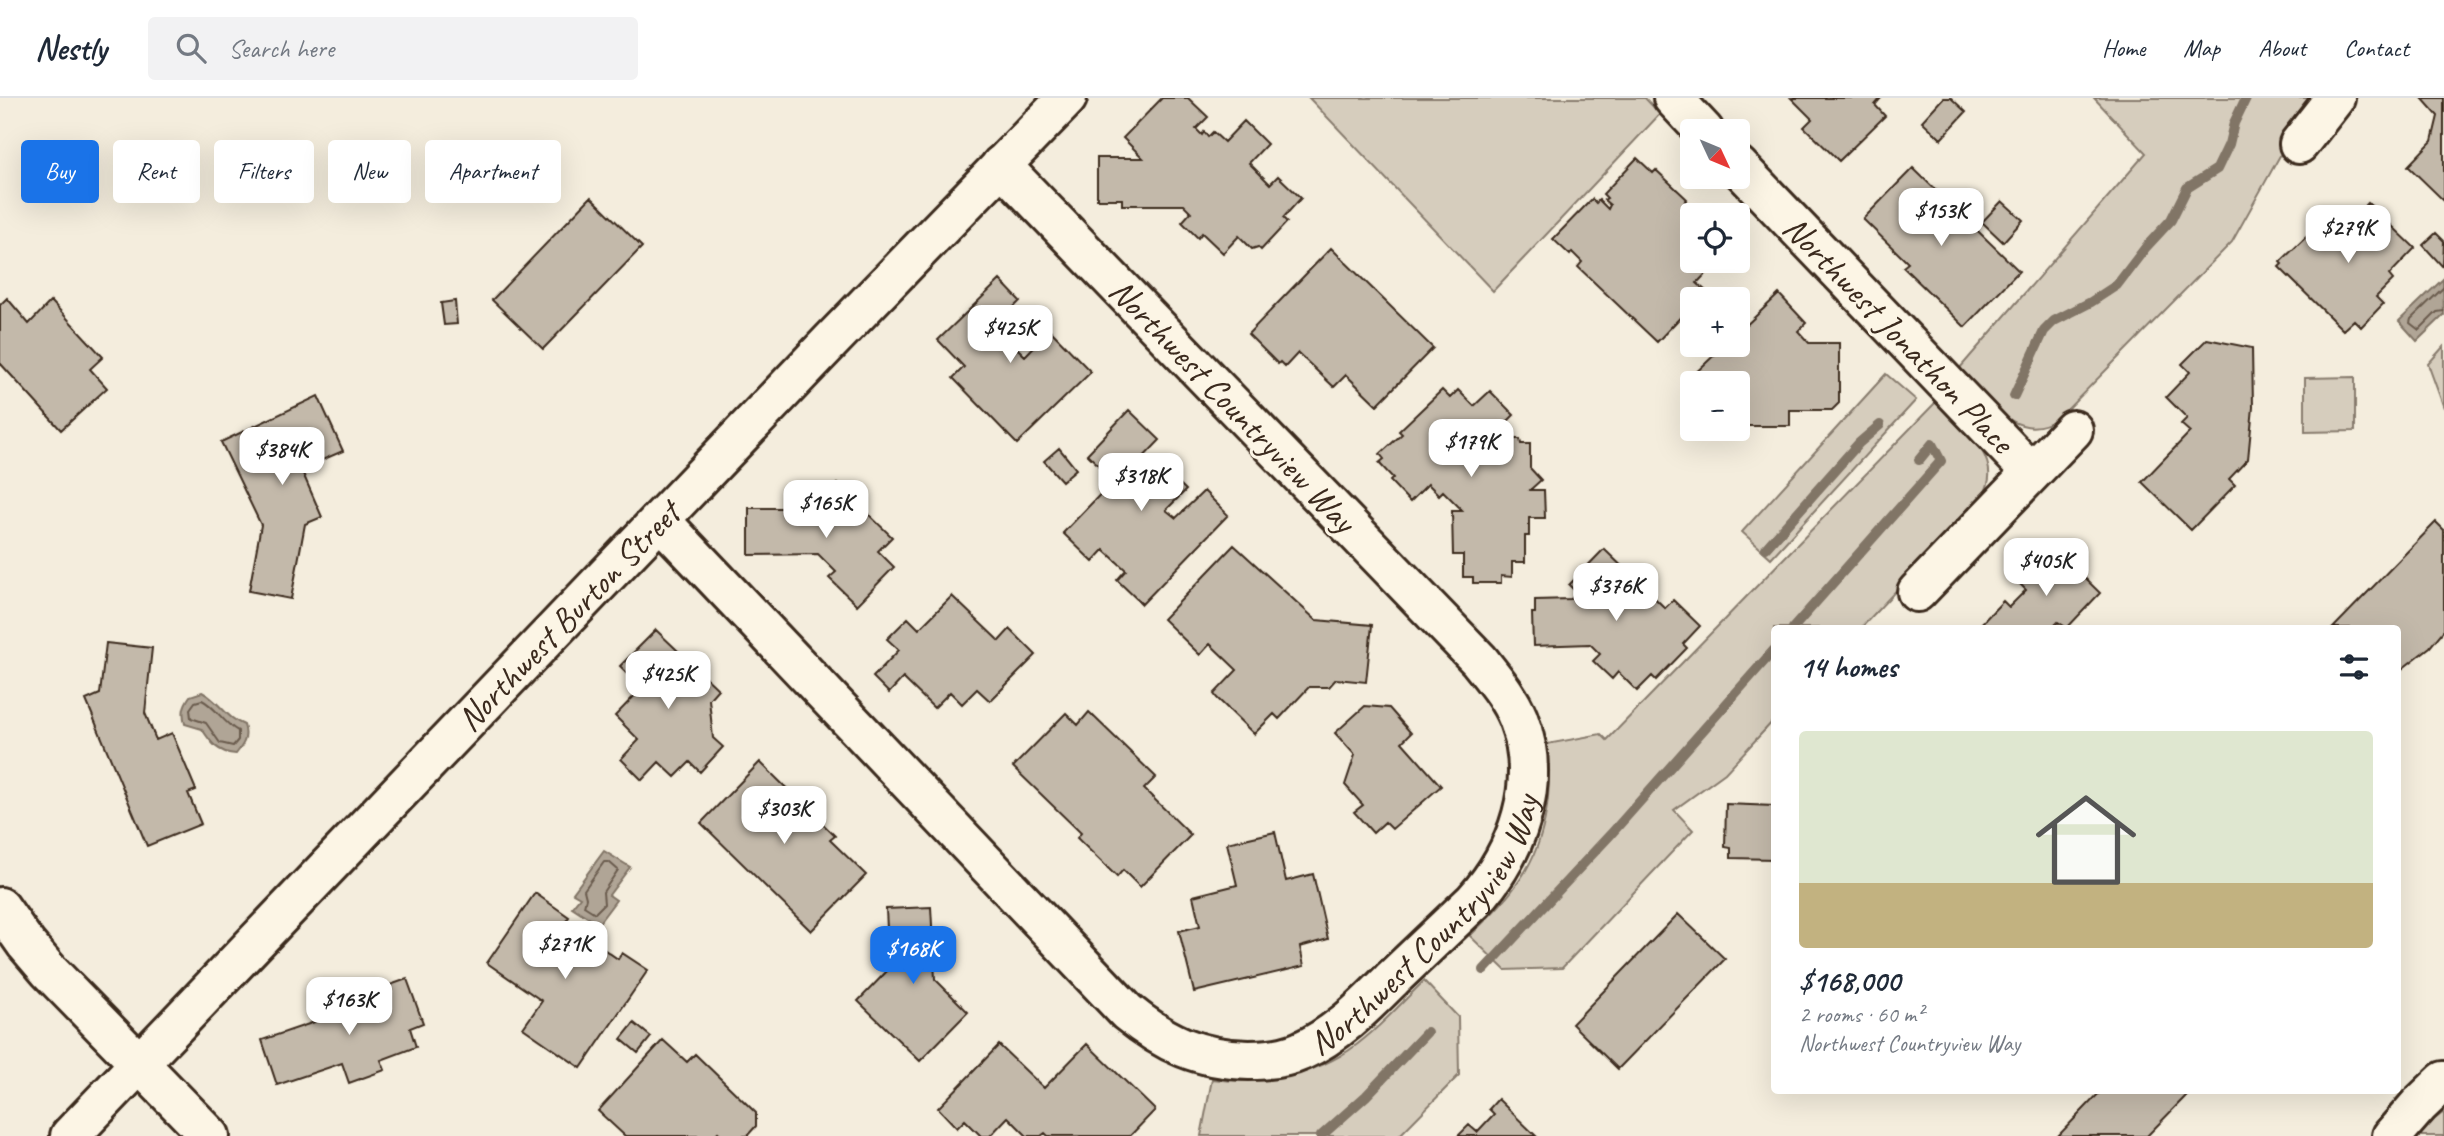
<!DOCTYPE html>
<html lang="en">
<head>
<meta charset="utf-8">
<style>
	body { margin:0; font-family:Caveat,sans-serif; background:#f2f2f3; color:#1f2937; height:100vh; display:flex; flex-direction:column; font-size:26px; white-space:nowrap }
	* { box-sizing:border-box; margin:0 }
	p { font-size:23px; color:#747a83 }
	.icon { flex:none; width:38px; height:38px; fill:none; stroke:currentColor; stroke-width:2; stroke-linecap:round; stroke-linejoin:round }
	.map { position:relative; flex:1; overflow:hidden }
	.details { position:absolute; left:1771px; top:527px; width:630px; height:469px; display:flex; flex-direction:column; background:#fff; border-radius:7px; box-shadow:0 7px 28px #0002 }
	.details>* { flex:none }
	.top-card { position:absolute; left:21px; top:42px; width:665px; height:63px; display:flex; gap:14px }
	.needle { width:46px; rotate:134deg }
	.tools { position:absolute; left:1680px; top:21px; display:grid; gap:14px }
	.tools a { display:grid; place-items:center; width:70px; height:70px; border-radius:7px; background:#fff; box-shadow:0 7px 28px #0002; font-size:35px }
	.price { position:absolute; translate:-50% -60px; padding:0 16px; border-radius:14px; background:#fff; color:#222; font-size:23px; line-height:46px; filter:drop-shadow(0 2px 4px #0008) }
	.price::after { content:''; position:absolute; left:50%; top:42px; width:21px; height:16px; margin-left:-10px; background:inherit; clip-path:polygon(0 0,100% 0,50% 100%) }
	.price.selected { background:#1a73e8; color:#fff }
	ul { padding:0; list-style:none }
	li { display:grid; align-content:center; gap:14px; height:371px; padding:0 28px }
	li+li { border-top:2px solid #e0e1e3 }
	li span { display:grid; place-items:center; height:217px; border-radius:7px; color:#555 }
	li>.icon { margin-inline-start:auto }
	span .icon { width:126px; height:126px; fill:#fffc; stroke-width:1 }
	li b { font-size:30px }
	h2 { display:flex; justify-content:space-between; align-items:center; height:84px; padding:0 28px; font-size:30px }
	.chip { padding:0 24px; border-radius:7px; background:#fff; box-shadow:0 7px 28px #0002; font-size:24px; line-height:63px }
	.chip.selected { background:#1a73e8; color:#fff }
	header { display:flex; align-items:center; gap:42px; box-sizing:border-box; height:98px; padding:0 35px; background:#fff; border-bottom:2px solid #e0e1e3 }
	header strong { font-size:33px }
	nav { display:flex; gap:38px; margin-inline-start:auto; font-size:24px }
	.search { width:490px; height:63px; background:#f2f2f3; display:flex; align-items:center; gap:18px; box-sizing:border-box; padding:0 24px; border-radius:7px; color:#747a83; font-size:26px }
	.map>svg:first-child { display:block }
	.green { fill:#d6cdbd; stroke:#887c6e; stroke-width:2 }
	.water { fill:#b0a596; stroke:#817466; stroke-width:2 }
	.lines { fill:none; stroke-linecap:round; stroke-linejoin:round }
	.shore { stroke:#6a5b4e; stroke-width:2 }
	.stream { stroke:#817466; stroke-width:10 }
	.building { fill:#c3b9aa; stroke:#3b2a1e; stroke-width:2 }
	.minor-casing { stroke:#3b2a1e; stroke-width:44 }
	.minor { stroke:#fcf5e5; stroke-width:38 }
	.labels { text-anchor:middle; stroke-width:6; stroke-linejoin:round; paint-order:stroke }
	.street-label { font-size:35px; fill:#3b2a1e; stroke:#fcf5e5 }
</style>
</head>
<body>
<header>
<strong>Nestly</strong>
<div class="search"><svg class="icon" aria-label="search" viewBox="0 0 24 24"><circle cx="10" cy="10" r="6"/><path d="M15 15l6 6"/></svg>Search here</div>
<nav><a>Home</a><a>Map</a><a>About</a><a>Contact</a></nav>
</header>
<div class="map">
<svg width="2444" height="1038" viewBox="0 0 2444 1038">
	<rect width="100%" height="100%" fill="#f4eddd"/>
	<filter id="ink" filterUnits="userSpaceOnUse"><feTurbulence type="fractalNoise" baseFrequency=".0143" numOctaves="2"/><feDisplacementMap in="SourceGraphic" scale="14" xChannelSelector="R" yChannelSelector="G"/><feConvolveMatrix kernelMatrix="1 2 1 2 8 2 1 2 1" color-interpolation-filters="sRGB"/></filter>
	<g filter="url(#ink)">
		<path class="green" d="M1309,0H1645L1660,16L1493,193Z
			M2094,0H2307V9L2232,144L2059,320C2015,349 1986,299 1959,271L2146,55Z
			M2444,248V310L2428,266Z
			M1886,276L1916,302L1771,460L1742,434Z
			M2355,279V333L2305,334V280Z
			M1936,304L1981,351C1992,370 1992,383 1981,402L1861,530H1774V622L1725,675L1674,712L1693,732L1562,870L1505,872L1470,838C1485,822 1501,808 1514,790C1546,749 1553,696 1547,646L1601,636L1607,642Z
			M1424,883L1458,919L1459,977L1399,1038H1201L1212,981C1266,988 1322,977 1365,940C1386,923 1404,902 1424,883Z
			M2444,1014V1038H2417L2423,1030Z"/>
		<path class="water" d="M2443,181L2444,217L2417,243L2399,223Z
			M202,594C219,603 226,620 244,627C248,639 244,646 236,656C218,655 211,645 202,631L185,626C182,614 183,608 190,598Z
			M604,753L630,769L609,797L616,802L598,826L572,809L580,799L573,795Z"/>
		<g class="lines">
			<path class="shore" d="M2444,189L2411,221L2410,225L2419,232L2437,214L2444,213
				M202,602C216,609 223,625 238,633V642L233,648L220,645L206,625L191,620L190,611L195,604Z
				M604,764H609L618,772L603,794L604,806L595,815L584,808L586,800L584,792Z"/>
			<path class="stream" d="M2014,298L2044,233L2054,223L2091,204L2117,187L2146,149L2171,122L2187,90L2217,71L2229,46L2234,25L2246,0
				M1766,450L1859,345L1880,327
				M1793,530L1941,363L1932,346L1919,362
				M1484,872L1611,736L1774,552
				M1321,1038L1366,998L1427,934"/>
		</g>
		<path class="building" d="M1162,0H1188L1208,19L1196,31L1202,37L1204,34L1208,39L1213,34L1224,44L1244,23L1267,46L1249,65L1270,86L1278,78L1301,100L1283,120L1287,124L1261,152L1258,149L1252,151L1239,138L1223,155L1202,135L1198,140L1182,124L1191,114L1184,107H1122V101H1097V60H1143L1123,40Z
			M1791,0H1881L1875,7L1885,18L1839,63L1804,29L1812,21Z
			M1943,0H1951L1966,14L1941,41L1922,23Z
			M2422,0H2444V103L2408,68L2432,43L2438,18Z
			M1637,60L1653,75L1656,72L1687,101L1685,103L1688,106L1686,110L1693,117L1692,163H1718L1697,185L1706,193L1698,201H1692V207L1657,244L1578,169L1582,164L1572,154L1570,157L1553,141L1592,101L1596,105L1599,102L1608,111L1610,107L1604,102L1607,100L1603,96Z
			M1913,70L2019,173L1965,229L1903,169L1908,165L1863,121Z
			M591,99L642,149L543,251L492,202Z
			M2002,103L2023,122L2003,144L1982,124Z
			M2368,105L2415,150L2389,177L2393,182L2376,199L2383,206L2361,229L2354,222L2343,232L2279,169L2282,166L2280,164L2328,118L2338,127L2348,126Z
			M2436,135L2444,143L2443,169L2423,147Z
			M1331,150L1433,250L1377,307L1346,277L1334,289L1298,255L1285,269L1280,264L1278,266L1248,236Z
			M1000,182L1020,203L1010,213L1023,226L1008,241L1025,258L1050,232L1091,274L1017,346L953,280L964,269L938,242Z
			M1779,196L1806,225L1798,233L1809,245H1839V305L1832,312H1790V328H1738V285H1695L1690,280L1725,247H1738V235Z
			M7,200L29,226L51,203L103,259L90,271L107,290L61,332L0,265V207Z
			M455,203L457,226L444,227L441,205Z
			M2207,241L2252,250L2253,309L2248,361L2229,381L2235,387L2191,432L2142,384L2190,334L2181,326L2187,320L2166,299L2190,274L2182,266Z
			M1442,292L1450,300L1458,292L1474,308L1490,293L1514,317L1496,335L1502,341H1520L1521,346H1530V370L1541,382L1530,392H1544L1545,420H1529V438H1525V464H1512V479L1501,478V485H1473V479H1463V457H1453L1452,413H1463L1443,393L1439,397L1428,386L1410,404L1390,383L1393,380L1379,365L1384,361L1380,356L1402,336L1399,333Z
			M318,298L343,353L301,371L322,419L305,426L291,501L249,493L261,427L221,344Z
			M1129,312L1160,342L1136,367L1145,375L1156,363L1186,392L1166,412L1176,420L1204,393L1228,417L1142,506L1117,482L1126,472L1104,452L1093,464L1063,435L1114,382L1087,356Z
			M1059,350L1076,371L1062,383L1044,363Z
			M837,386L892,439L878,453L894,469L857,507L829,480L836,474L818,456L749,457V410H815Z
			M2436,424L2444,432V532L2430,549L2398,574V530H2333Z
			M1234,447L1316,522L1372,527L1366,584L1336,581L1329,589H1309L1279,621L1274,616L1254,636L1217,600L1214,596L1237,572L1210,546L1200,557L1163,521Z
			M2054,450L2100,495L2067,530L2058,524L2052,530H1977L2003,503L2009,509L2026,492L2020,486Z
			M1604,451L1665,510L1673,502L1700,528L1683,546L1687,550L1656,582L1652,578L1637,593L1618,574L1612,581L1593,563L1600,556L1590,546L1533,548L1532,515H1535V502L1571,501L1577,495L1569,487Z
			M952,498L999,543L1010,531L1036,557L990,603L977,591L962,606L950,594L934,610L903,580L889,595L873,579L899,552L887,541L908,520L919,531Z
			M656,532L718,591L709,601L713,640L723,649L700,674L690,664L675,679L659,664L642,682L621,661L639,642L615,618L642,590L620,568Z
			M106,545L152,550L145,615L156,642L172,635L196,692L188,695L201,726L147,748L86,602L100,596Z
			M1365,608L1389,610L1411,635L1402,644L1441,688L1392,731L1385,724L1373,735L1354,714L1363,707L1345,687L1355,657L1335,635Z
			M1089,614L1156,679L1144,691L1191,737L1140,789L1123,772L1117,779L1077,740L1081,735L1013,669L1066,615L1078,627Z
			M760,664L835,738L830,742L866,777L811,833L701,725Z
			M1726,706L1774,708V761L1731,760V750L1725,749Z
			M1275,734L1286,783L1313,776L1328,841L1300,849L1304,868L1194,894L1179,833L1200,828L1193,798L1237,787L1227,745Z
			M535,795L569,819L559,833L584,850L589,841L618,861L622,855L648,872L581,970L523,930L542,903L487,865Z
			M931,809L935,881L968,914L920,963L858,903L889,871L886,811Z
			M1678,816L1725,861L1618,971L1572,926Z
			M407,881L423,925L410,930L416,949L381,962L385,972L349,985L342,965L277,987L262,942L335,917L333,907Z
			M634,925L651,939L638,955L621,941Z
			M663,942L687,964L695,956L756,1015V1028L747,1038H722L718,1034L714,1038H625L598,1013Z
			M1087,946L1155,1012L1130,1038H1048L1045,1035L1041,1038H1027L1008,1019L990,1038H981L965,1022L957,1030L938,1010L999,947L1044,990Z
			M2102,992H2184L2188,996L2147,1038H2058Z
			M1498,1001L1536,1038H1458L1469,1027L1477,1034L1494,1016L1489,1011Z"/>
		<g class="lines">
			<g class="minor-casing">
				<g id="minor">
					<path d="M1673,0L1704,33"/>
					<path d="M2299,46L2335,0"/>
					<path d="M1738,68L2031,374"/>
					<path id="s1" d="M660,422L1127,914C1165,945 1199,961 1249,962C1266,962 1286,960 1301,953C1338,936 1365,908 1393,880C1420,854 1447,829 1474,803C1518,754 1543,684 1518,620C1509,598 1493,580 1479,562L1001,67"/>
					<path d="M1917,494L2073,332"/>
					<path d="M0,809L26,846L49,873L210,1038"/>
					<path d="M70,1038L830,244L1067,0"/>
					<path d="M2392,1038L2419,1007L2444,983"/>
				</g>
			</g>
			<use href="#minor" class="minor"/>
		</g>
	</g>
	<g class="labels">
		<g class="street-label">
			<text transform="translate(1899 236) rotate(46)" y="12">Northwest Jonathon Place</text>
			<text transform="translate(1233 307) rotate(46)" y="12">Northwest Countryview Way</text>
			<text transform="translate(568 518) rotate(-46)" y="12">Northwest Burton Street</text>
			<text dy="12" stroke="none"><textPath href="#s1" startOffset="1046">Northwest Countryview Way</textPath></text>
		</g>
	</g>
</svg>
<div class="tools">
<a><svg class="needle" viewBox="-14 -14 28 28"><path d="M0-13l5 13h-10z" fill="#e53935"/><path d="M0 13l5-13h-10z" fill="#747a83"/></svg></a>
<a><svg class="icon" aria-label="locate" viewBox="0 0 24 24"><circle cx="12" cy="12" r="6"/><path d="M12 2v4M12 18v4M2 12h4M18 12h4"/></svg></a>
<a>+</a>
<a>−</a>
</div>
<b class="price" style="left:1941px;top:150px">$153K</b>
<b class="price" style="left:2348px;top:167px">$279K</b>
<b class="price" style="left:1010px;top:267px">$425K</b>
<b class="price" style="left:1471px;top:381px">$179K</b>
<b class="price" style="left:282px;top:389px">$384K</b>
<b class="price" style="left:1141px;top:415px">$318K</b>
<b class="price" style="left:826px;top:442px">$165K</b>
<b class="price" style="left:2046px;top:500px">$405K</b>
<b class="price" style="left:1616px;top:525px">$376K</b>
<b class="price" style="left:668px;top:613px">$425K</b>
<b class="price" style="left:784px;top:748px">$303K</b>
<b class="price" style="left:565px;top:883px">$271K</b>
<b class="price selected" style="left:913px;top:888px">$168K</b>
<b class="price" style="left:349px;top:939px">$163K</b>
<div class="top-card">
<a class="chip selected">Buy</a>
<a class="chip">Rent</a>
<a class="chip">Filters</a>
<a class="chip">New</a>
<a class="chip">Apartment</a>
</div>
<section class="details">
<h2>14 homes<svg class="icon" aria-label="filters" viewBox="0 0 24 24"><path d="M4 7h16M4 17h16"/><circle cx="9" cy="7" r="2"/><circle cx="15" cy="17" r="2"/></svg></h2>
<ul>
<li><span style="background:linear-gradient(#dfe7d0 70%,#c2b280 0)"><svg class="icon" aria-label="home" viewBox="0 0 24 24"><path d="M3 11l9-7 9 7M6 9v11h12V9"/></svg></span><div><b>$168,000</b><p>2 rooms · 60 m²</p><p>Northwest Countryview Way</p></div></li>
</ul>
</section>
</div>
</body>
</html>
